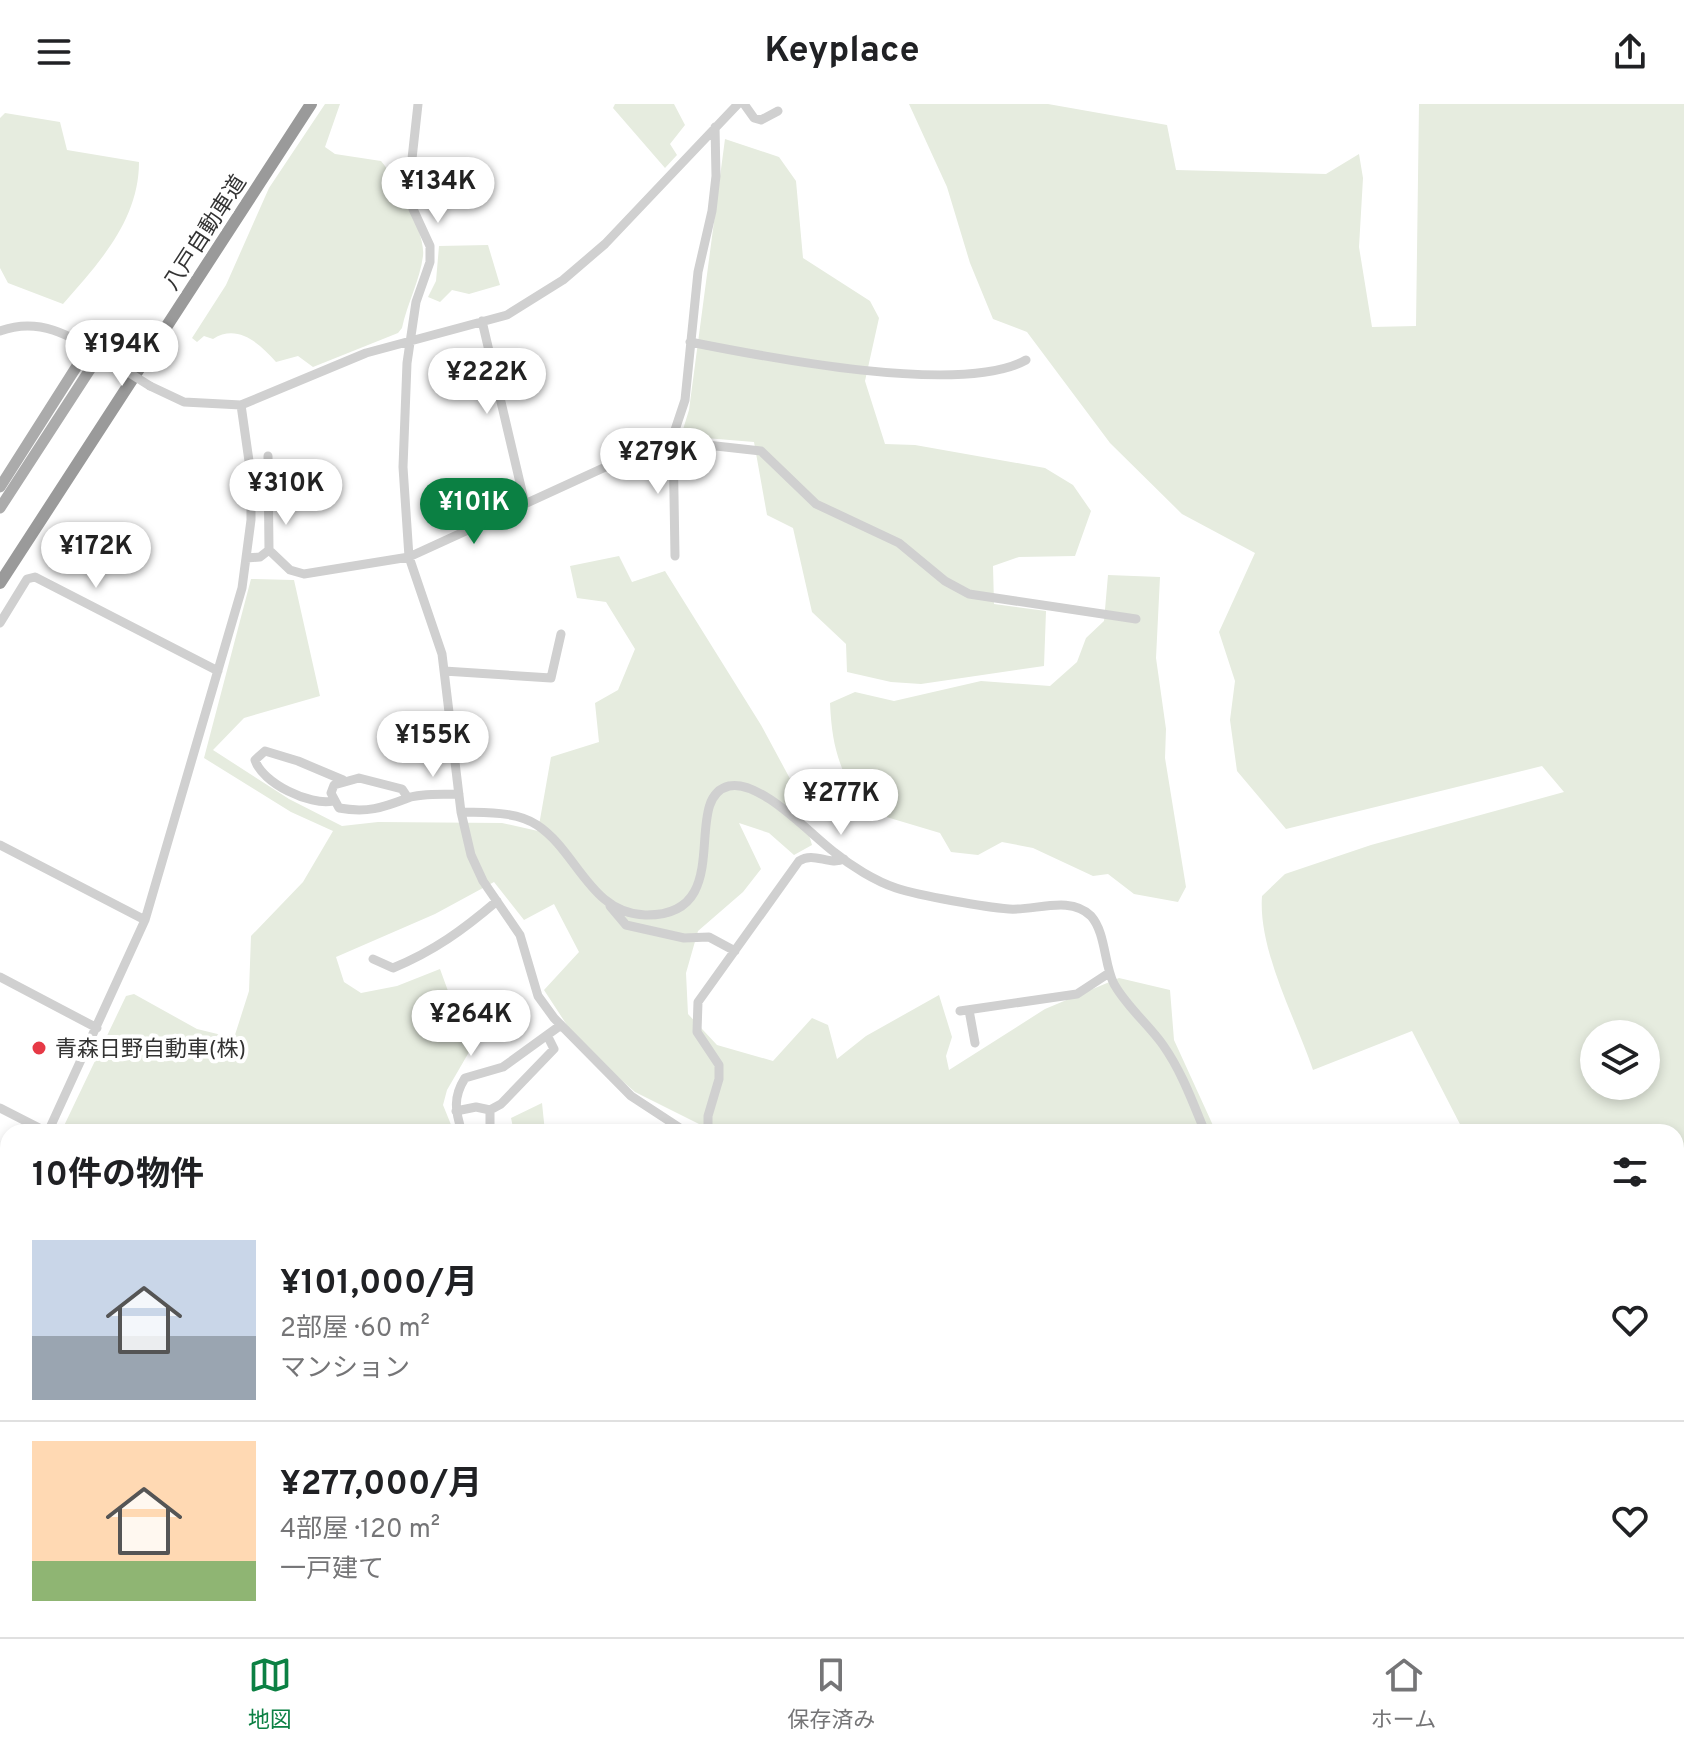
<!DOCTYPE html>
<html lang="ja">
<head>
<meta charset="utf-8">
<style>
	body { margin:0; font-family:Overpass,"Noto Sans JP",sans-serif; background:#f2f2f2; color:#202124; height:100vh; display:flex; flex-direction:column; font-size:30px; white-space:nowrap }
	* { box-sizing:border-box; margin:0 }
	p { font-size:26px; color:#757577 }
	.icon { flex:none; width:44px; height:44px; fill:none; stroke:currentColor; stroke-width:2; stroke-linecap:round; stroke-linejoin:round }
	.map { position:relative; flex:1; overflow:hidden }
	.sheet { position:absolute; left:0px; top:1020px; width:1684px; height:514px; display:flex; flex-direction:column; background:#fff; border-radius:24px 24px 0 0; box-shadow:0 4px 12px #0003 }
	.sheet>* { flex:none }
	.fabs { position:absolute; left:1580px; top:916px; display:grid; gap:16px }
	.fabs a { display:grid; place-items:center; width:80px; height:80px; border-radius:50%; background:#fff; box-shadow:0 4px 12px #0003; font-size:40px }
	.price { position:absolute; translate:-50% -68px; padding:0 18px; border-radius:28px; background:#fff; color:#222; font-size:26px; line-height:52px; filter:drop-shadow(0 2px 4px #0008) }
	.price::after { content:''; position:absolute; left:50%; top:48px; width:24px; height:18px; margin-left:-12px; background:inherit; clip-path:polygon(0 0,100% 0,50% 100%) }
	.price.active { background:#0b8043; color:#fff }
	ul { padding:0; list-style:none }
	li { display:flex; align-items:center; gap:24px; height:200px; padding:0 32px }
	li+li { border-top:2px solid #e0e0e0 }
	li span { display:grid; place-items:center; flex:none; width:224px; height:160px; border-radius:0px; color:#555 }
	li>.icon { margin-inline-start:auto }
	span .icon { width:96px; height:96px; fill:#fffc; stroke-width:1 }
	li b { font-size:34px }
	h2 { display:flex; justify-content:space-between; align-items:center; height:96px; padding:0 32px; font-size:34px }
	header { display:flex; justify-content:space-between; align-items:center; height:104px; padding:0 32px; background:#fff; font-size:36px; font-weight:700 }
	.dock { display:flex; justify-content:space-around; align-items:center; height:112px; border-top:2px solid #e0e0e0; background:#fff; font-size:22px; color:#757577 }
	.dock a { display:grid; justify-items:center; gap:4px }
	.dock .active { color:#0b8043 }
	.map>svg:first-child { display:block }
	.green { fill:#e6ecdf; fill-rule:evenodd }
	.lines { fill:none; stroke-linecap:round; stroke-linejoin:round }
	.stream { stroke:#cfe2ee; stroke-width:2 }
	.minor { stroke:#d0d0d0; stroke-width:9 }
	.major { stroke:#ababab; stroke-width:11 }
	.highway { stroke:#9a9a9a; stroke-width:12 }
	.minor-bridge { stroke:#d0d0d0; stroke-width:9 }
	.poi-dot { fill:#e63946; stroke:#fff; stroke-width:3 }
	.labels { text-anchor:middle; stroke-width:8; stroke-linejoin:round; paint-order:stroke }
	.street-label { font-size:22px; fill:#333; stroke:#fff }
	.poi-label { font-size:22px; fill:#333; stroke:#fff; text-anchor:start }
</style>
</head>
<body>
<header><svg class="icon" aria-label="menu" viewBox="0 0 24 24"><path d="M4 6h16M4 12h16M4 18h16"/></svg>Keyplace<svg class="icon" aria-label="share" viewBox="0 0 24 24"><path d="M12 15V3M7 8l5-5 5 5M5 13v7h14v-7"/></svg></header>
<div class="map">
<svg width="1684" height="1533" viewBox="0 0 1684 1533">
	<rect width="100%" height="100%" fill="#fff"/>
	<path class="green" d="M325,0H340L325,43L335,50L381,57C396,75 426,129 423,152C420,176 407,200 402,224L398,229L313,263L298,252L276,258C260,240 238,219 213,235L204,232L197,238L192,234L226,181L269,84Z
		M615,0H674L685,21L670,40L677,51L665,64L613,4Z
		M909,0H1048L1167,21L1176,66L1326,70L1359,50L1363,74L1359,143L1372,223L1416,222L1419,0H1684V1241L1676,1242V1028H1464L1412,927L1313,966C1295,913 1258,846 1262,792L1285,770L1371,741L1564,688L1542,662L1286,725L1237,667L1230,616L1235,577L1219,528L1255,449L1182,410L1110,339L1027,228L993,215L970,159L947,83ZM1594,930H1646V982H1594Z
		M5,9L60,18L67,46L139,58C139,116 99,159 63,200L8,179L0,164V14Z
		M725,35L779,53L796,77L803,154L870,197L879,214L865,277L885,340L915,341L1045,364L1073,381L1091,407L1075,452L1019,453L993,462L994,500L1046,507L1044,562L921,580L891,578L847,568L846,540L812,508L793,424L767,411L754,338L681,332L689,306Z
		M488,141L500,181L469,190L452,186L440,198L428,193L436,177L439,142Z
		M619,452L632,478L665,467L761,621L795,684L812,741L794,751L769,729L739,719L761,765L743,788L698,827L686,869L688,910L717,941L773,957L812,914L828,921L837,955L866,932L939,891L952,933L946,952L949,966L1045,905L1119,874L1170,886L1174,936L1216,1028H715L635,988L578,938L544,886L579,848L554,800L524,816L494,778L435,810L336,853L344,878L361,889L397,882L440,865L452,898L474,925L476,936L447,986L443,1001L454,1028H61L126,892L134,890L197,925L234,934L249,887L251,832L303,778L333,727L291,708L204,654L251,475L294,476L320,592L244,614L213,646L289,695L342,722L378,718L502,719L538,727L551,653L599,638L595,599L618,586L635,545L606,498L577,494L570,462Z
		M1108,471L1160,473L1156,554L1166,625L1165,654L1186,783L1178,798L1134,790L1108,770L1093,772L1033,744L1002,738L978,751L951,748L940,729L863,706C840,666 832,645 830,599L855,588L894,597L981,577L1050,582L1077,558L1086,534L1104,517Z
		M542,999L545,1028H514L511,1014Z
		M8,1201V1516L0,1504V1221Z
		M1684,1364V1533H1574L1579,1526H1676V1370Z
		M15,1526H158L160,1533H13Z
		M234,1526H1367L1371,1533H233Z"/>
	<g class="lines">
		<path class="stream" d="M1432,1526L1433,1533"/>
		<path class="minor" d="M418,0L409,82L413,105L430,142V158L416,198L407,259L403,363L409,453L442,550L461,708L471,751L483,777L520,831L538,892L554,914L631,992L686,1028
			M744,0L754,14L761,16L778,7
			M482,217L525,400
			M0,227C44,211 76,236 112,258
			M690,238C765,253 961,292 1026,256
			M150,282L184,298L241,301L366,249L507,211L563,176L605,140L738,0
			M673,332L689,339L761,347L816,400L899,439L945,477L969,490L1136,515
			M269,446L290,466L304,470L409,453L673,332
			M675,452L673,332L685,296L698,168L712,107L716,72L715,23
			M247,454L260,453L269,446L268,352
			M0,519L27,475L35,473L218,567
			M444,567L551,574L561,530
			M408,694L402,685L359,674L334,681L331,689L339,704C367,709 382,704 408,694C422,689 444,691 459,690
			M333,697C310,702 262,679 255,656L265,647L298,657L343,676
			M461,708C486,709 516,707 537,721C577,747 590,809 645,811C739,813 679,694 729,682C760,675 810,730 834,748C851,762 875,777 896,784C921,792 984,803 1009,805C1035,807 1070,791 1091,812C1106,829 1104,861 1114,880C1127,903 1148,920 1163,941C1182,968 1193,999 1205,1028
			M0,741L145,816
			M610,802L626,821L684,834L709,833L735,847
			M373,855L393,864C434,847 463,826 497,797
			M0,873L97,924
			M969,906L975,939
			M960,907L1077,890L1109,869
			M0,1004L47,1028
			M490,1006V1028
			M456,1007L476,1003L490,1006L501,1000L554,945L547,931
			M48,1028L145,816L242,484L251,416V371L241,301
			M462,1028C455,1007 453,993 465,974L503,963L561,921
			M708,1028V1012L719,975V961L697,928L698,898L799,757C814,747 829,762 844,755
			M0,1191L8,1170
			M1676,1309L1684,1308
			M1488,1526L1491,1533"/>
		<path class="major" d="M0,383L89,243
			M0,404L100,250"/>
		<path class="highway" d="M0,479L311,0"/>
		<path class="minor-bridge" d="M112,258L150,282"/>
	</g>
	<circle class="poi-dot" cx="39" cy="944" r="8"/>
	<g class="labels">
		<g class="street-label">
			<text transform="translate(204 128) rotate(-57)" y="8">八戸自動車道</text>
		</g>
		<g class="poi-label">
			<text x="55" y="952">青森日野自動車(株)</text>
		</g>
	</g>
</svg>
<div class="fabs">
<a><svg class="icon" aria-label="layers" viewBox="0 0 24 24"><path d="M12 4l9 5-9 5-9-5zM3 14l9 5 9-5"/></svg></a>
</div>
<b class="price" style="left:438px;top:121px">¥134K</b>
<b class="price" style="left:122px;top:284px">¥194K</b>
<b class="price" style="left:487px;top:312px">¥222K</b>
<b class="price" style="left:658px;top:392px">¥279K</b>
<b class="price" style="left:286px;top:423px">¥310K</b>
<b class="price active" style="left:474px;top:442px">¥101K</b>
<b class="price" style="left:96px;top:486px">¥172K</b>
<b class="price" style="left:433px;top:675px">¥155K</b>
<b class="price" style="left:841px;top:733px">¥277K</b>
<b class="price" style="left:471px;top:954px">¥264K</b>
<section class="sheet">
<h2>10件の物件<svg class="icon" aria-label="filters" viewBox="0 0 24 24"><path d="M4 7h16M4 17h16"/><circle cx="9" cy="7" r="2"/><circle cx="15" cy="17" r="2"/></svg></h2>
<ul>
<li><span style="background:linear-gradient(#c9d6e8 60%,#9aa5b1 0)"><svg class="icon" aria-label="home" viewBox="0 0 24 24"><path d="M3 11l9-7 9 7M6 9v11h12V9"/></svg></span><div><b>¥101,000/月</b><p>2部屋 · 60 m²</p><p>マンション</p></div><svg class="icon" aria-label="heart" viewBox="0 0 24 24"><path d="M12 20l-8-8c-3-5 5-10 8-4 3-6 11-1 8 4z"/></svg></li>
<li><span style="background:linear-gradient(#ffd9b3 75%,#8fb573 0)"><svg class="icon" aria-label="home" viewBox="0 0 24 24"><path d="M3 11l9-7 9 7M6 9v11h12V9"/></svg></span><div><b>¥277,000/月</b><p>4部屋 · 120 m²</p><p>一戸建て</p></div><svg class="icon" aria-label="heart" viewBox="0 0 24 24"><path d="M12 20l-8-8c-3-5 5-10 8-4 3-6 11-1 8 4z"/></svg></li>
</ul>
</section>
</div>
<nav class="dock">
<a class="active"><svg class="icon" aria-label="map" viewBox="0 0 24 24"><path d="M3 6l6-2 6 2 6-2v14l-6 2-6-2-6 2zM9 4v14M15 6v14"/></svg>地図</a>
<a><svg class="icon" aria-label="saved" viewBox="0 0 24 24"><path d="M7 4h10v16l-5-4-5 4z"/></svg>保存済み</a>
<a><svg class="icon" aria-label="home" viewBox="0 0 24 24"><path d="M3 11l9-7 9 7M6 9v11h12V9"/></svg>ホーム</a>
</nav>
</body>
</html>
